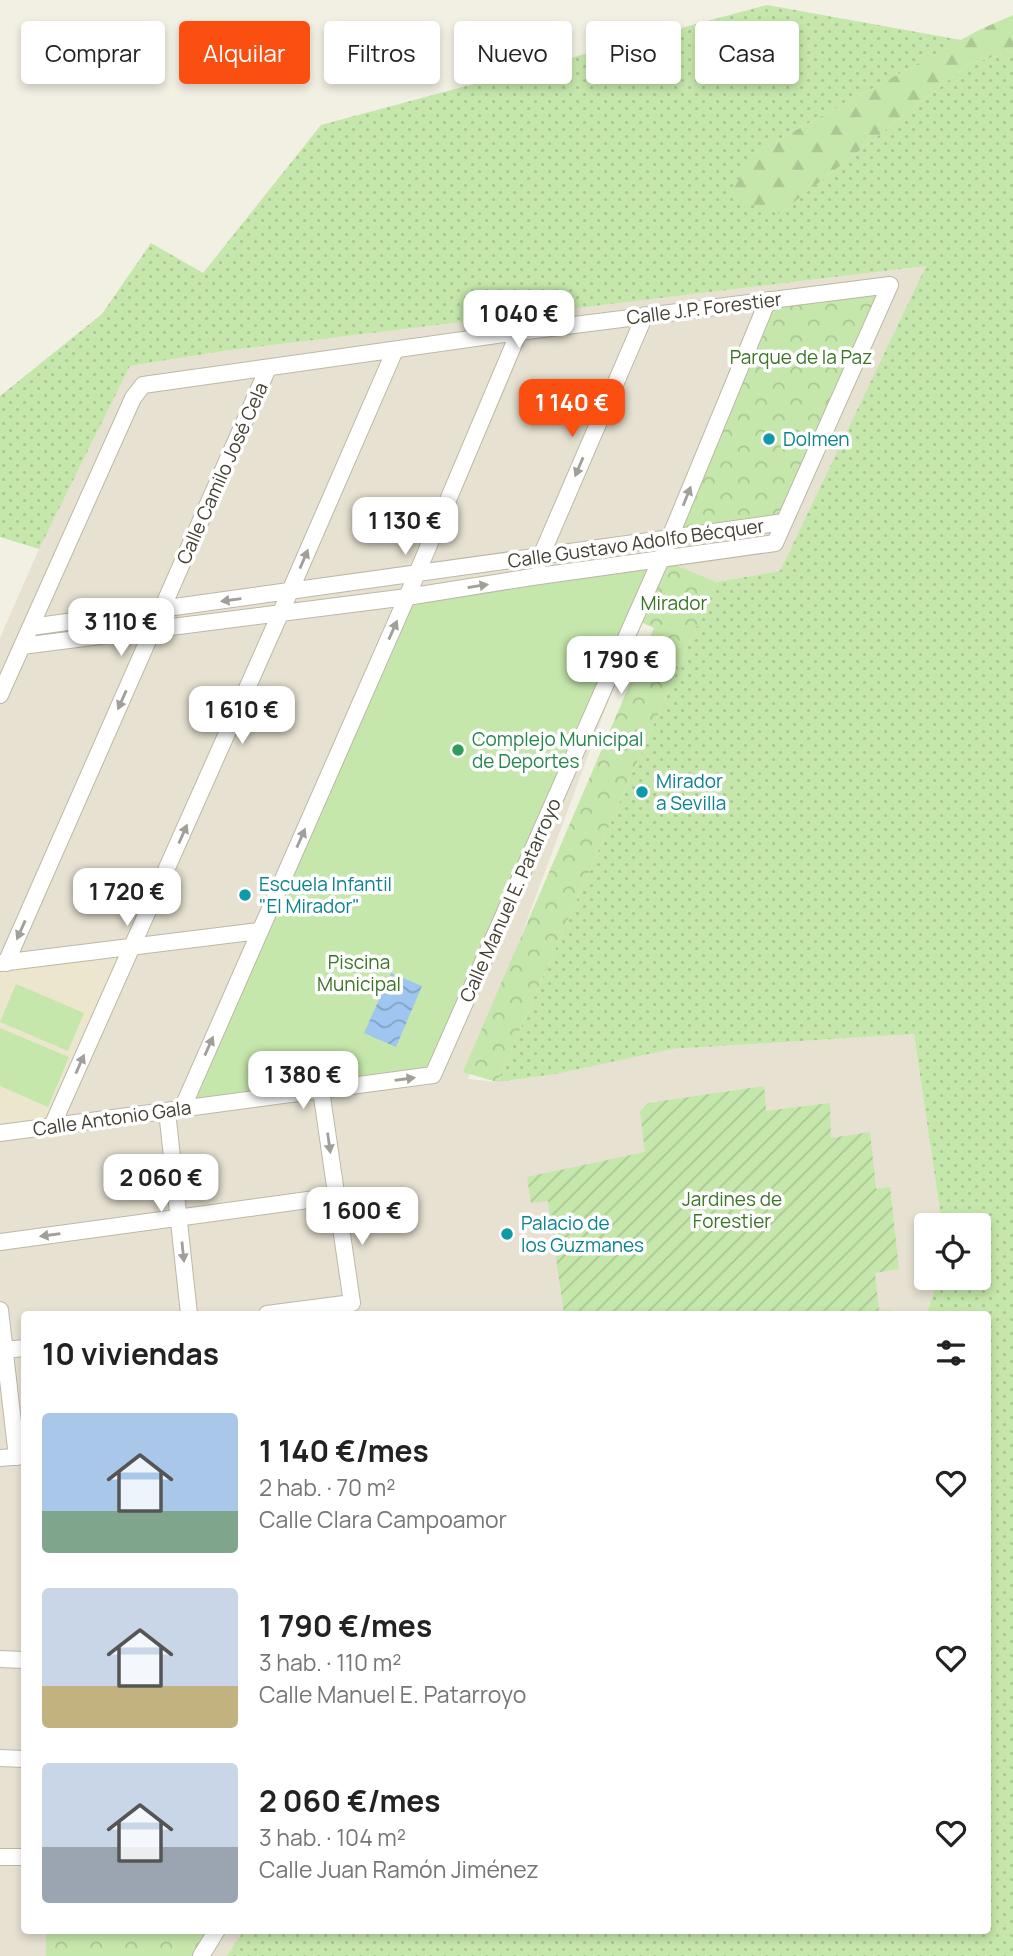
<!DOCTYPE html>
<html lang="es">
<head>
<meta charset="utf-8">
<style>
	body { margin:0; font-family:Manrope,sans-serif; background:#f6f6f6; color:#222; height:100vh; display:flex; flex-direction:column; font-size:26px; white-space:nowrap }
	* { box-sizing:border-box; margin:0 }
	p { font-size:23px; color:#767676 }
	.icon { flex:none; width:38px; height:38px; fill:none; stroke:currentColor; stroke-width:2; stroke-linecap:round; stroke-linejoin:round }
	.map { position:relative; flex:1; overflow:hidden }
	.side { position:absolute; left:21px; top:1311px; width:970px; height:623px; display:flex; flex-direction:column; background:#fff; border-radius:7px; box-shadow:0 4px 10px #0003 }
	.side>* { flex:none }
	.hud { position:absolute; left:21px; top:21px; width:971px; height:63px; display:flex; gap:14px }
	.fabs { position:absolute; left:914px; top:1213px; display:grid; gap:14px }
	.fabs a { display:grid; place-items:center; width:77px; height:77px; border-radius:7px; background:#fff; box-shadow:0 4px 10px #0003; font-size:35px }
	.price { position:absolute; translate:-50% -60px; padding:0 16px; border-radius:14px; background:#fff; color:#222; font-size:23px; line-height:46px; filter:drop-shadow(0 2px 4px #0008) }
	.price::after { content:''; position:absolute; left:50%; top:42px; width:21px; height:16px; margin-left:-10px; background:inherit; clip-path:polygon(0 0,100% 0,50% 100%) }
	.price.active { background:#fb4e11; color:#fff }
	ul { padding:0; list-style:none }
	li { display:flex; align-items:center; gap:21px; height:175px; padding:0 21px }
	li span { display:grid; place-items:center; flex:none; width:196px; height:140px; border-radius:7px; color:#555 }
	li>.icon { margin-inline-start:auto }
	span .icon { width:84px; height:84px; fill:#fffc; stroke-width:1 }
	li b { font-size:30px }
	h2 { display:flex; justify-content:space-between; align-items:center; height:84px; padding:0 21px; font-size:30px }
	.chip { padding:0 24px; border-radius:7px; background:#fff; box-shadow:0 4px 10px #0003; font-size:24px; line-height:63px }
	.chip.active { background:#fb4e11; color:#fff }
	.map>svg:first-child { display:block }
	.residential { fill:#e6e1d1 }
	.education { fill:#ebe6cd }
	.grass { fill:url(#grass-dots) }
	.forest { fill:url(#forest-firs) }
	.park { fill:url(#park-crowns) }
	.garden { fill:url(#garden-furrows) }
	.pitch { fill:#c5e7ab }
	.water { fill:url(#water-waves) }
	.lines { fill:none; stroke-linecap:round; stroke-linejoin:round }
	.street-casing { stroke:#bdb8a6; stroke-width:18 }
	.street { stroke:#fff; stroke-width:16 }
	.oneway { fill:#a19f99 }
	.culture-dot { fill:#0f9aa8; stroke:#fff; stroke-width:2.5 }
	.leisure-dot { fill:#2e9e5b; stroke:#fff; stroke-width:2.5 }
	.labels { text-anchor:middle; stroke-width:7; stroke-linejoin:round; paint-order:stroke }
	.street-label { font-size:19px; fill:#433f33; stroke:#fff }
	.park-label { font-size:19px; fill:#3c7527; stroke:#fff }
	.culture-label { font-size:19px; fill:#0d838f; stroke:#fff; text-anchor:start }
	.leisure-label { font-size:19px; fill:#27864d; stroke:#fff; text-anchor:start }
</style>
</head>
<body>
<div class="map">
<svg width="1013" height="1956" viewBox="0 0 1013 1956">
	<defs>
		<pattern id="grass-dots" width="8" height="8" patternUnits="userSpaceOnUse" patternTransform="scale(1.75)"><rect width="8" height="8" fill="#c5e7ab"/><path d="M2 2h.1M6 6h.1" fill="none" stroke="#aac794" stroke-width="1.8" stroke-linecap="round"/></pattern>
		<pattern id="forest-firs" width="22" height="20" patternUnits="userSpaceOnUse" patternTransform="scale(1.75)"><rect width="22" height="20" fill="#c5e7ab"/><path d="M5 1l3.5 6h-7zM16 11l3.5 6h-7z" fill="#aac794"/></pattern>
		<pattern id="park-crowns" width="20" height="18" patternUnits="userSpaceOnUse" patternTransform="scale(1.75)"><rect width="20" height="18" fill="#c5e7ab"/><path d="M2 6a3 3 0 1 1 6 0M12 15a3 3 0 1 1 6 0" fill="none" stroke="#aac794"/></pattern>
		<pattern id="garden-furrows" width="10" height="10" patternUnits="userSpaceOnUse" patternTransform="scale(1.75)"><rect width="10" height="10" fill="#c5e7ab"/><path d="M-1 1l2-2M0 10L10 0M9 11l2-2" fill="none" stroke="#aac794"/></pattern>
		<pattern id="water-waves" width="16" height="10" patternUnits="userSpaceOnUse" patternTransform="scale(1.75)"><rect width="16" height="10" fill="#9ec6f0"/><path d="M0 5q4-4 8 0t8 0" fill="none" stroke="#82a2c3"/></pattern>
	</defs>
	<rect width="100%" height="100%" fill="#f2efe3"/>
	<path class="residential" d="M926,266L780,571L716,582L661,559L468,1079L497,1082L556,1074L671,1049L914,1034L942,1225H926V1278H938L927,1314H24V1930H244L227,1956H0V638L39,549L130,366L223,351Z"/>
	<path class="education" d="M133,946L52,1126L0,1133V963Z"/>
	<path class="grass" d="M767,5L961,40L754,153L779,214L969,64L1013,51V1956H227L244,1930H987V1314H927L938,1278H978V1225H942L914,1034L672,1049L556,1074L497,1082L716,582L780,571L926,266L223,351L130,366L39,549L0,537V396L102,314L151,243L203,273L321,125Z"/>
	<path class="forest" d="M1013,15V51L969,64L779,214L729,196L754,153L979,30Z"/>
	<path class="park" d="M890,285L784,522L669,539L768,300Z
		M661,559L716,582L497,1082L463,1072L654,628L634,619Z
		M46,1930H217L201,1956H46Z"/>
	<path class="garden" d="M764,1086L766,1111L830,1103L831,1138L870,1132L876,1189L890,1187L899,1269L875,1273L879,1311L890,1310V1314H564L548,1201L531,1203L527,1177L645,1152L640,1112L648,1103Z"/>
	<path class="pitch" d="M661,559L433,1075L182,1109L407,597Z
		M16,984L84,1013L68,1051L0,1022Z
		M0,1028L69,1057L48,1107L0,1086Z"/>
	<path class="water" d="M391,973L422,986L396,1047L364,1033Z"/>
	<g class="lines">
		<g class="street-casing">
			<path id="street" d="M538,563L645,315
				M31,627L784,522
				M22,646L407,597L532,577L775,543L890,285
				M0,695L133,398L143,385L519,332L890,285
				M0,963L259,931
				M6,963L268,368
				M182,1109L407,597L519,332
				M167,1111L189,1314
				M52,1126L281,612L395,350
				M0,1133L433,1075L661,559L768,300
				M0,1242L337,1196
				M0,1310L17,1457
				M267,1314L352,1303L321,1090
				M5,1350L24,1348
				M0,1458L24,1456
				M0,1659L24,1660
				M0,1758L24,1759
				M0,1857H24
				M201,1956L217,1930"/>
		</g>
		<use href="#street" class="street"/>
	</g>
	<defs><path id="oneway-solid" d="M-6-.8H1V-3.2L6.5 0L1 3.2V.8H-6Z" transform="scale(1.75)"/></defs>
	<g class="oneway">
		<use href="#oneway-solid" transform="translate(579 467) rotate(113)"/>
		<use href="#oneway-solid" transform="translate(687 496) rotate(-68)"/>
		<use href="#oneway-solid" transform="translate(304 559) rotate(-67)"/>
		<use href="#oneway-solid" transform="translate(478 586) rotate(-9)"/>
		<use href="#oneway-solid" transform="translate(231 600) rotate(172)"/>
		<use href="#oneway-solid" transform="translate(393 630) rotate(-66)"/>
		<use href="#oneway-solid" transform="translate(122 700) rotate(114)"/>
		<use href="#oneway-solid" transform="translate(183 834) rotate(-66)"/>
		<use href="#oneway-solid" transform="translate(301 838) rotate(-66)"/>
		<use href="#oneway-solid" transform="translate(21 930) rotate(114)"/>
		<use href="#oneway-solid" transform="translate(209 1046) rotate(-66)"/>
		<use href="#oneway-solid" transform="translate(80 1064) rotate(-66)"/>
		<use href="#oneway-solid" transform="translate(405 1079) rotate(-8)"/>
		<use href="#oneway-solid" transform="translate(329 1143) rotate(82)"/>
		<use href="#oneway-solid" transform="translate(50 1235) rotate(172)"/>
		<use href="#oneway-solid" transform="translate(183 1252) rotate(84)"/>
	</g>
	<g class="culture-dot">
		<circle cx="769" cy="439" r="7"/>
		<circle cx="642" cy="792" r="7"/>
		<circle cx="245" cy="895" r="7"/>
		<circle cx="507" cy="1234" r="7"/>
	</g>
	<circle class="leisure-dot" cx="458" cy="750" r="7"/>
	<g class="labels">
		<g class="street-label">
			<text transform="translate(704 308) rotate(-7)" y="7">Calle J.P. Forestier</text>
			<text transform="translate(222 473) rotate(-66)" y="7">Calle Camilo José Cela</text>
			<text transform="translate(636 543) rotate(-8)" y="7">Calle Gustavo Adolfo Bécquer</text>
			<text transform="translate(510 900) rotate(-66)" y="7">Calle Manuel E. Patarroyo</text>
			<text transform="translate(112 1118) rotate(-8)" y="7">Calle Antonio Gala</text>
		</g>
		<g class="park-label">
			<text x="801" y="364">Parque de la Paz</text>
			<text x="674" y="610">Mirador</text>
			<text x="359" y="969">Piscina<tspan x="359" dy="22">Municipal</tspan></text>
			<text x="732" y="1206">Jardines de<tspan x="732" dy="22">Forestier</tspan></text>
		</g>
		<g class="culture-label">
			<text x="783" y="446">Dolmen</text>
			<text x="656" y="788">Mirador<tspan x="656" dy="22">a Sevilla</tspan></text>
			<text x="259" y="891">Escuela Infantil<tspan x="259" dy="22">"El Mirador"</tspan></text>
			<text x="521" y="1230">Palacio de<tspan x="521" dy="22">los Guzmanes</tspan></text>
		</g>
		<g class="leisure-label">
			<text x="472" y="746">Complejo Municipal<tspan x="472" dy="22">de Deportes</tspan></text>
		</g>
	</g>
</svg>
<div class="fabs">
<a><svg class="icon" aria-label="locate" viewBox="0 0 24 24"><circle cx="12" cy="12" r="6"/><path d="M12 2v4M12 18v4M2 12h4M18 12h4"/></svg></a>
</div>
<b class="price" style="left:519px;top:350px">1 040 €</b>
<b class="price active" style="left:572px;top:439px">1 140 €</b>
<b class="price" style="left:405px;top:557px">1 130 €</b>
<b class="price" style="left:121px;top:658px">3 110 €</b>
<b class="price" style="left:621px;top:696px">1 790 €</b>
<b class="price" style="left:242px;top:746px">1 610 €</b>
<b class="price" style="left:127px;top:928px">1 720 €</b>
<b class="price" style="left:303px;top:1111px">1 380 €</b>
<b class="price" style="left:161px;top:1214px">2 060 €</b>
<b class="price" style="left:362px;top:1247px">1 600 €</b>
<div class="hud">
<a class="chip">Comprar</a>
<a class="chip active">Alquilar</a>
<a class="chip">Filtros</a>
<a class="chip">Nuevo</a>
<a class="chip">Piso</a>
<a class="chip">Casa</a>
</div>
<section class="side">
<h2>10 viviendas<svg class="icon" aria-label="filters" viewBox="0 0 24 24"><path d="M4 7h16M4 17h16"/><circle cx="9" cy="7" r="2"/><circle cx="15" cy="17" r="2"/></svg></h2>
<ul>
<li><span style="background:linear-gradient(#a9c7e8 70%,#7fa58c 0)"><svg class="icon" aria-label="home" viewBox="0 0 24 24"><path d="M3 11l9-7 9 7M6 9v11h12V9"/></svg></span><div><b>1 140 €/mes</b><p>2 hab. · 70 m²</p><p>Calle Clara Campoamor</p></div><svg class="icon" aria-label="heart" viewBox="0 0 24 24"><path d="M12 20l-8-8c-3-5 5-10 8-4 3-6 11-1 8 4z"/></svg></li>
<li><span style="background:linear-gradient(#c9d6e8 70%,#c2b280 0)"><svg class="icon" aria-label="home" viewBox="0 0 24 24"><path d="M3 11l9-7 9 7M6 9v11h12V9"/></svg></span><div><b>1 790 €/mes</b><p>3 hab. · 110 m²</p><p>Calle Manuel E. Patarroyo</p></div><svg class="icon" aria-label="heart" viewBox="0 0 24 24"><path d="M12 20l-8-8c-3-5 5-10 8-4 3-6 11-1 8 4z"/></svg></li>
<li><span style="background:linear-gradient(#c9d6e8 60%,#9aa5b1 0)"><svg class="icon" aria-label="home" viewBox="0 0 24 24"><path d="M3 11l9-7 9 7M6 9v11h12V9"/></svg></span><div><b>2 060 €/mes</b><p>3 hab. · 104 m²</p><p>Calle Juan Ramón Jiménez</p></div><svg class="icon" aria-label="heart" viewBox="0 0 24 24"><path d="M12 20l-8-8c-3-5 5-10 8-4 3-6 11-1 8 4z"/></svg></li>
</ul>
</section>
</div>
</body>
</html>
